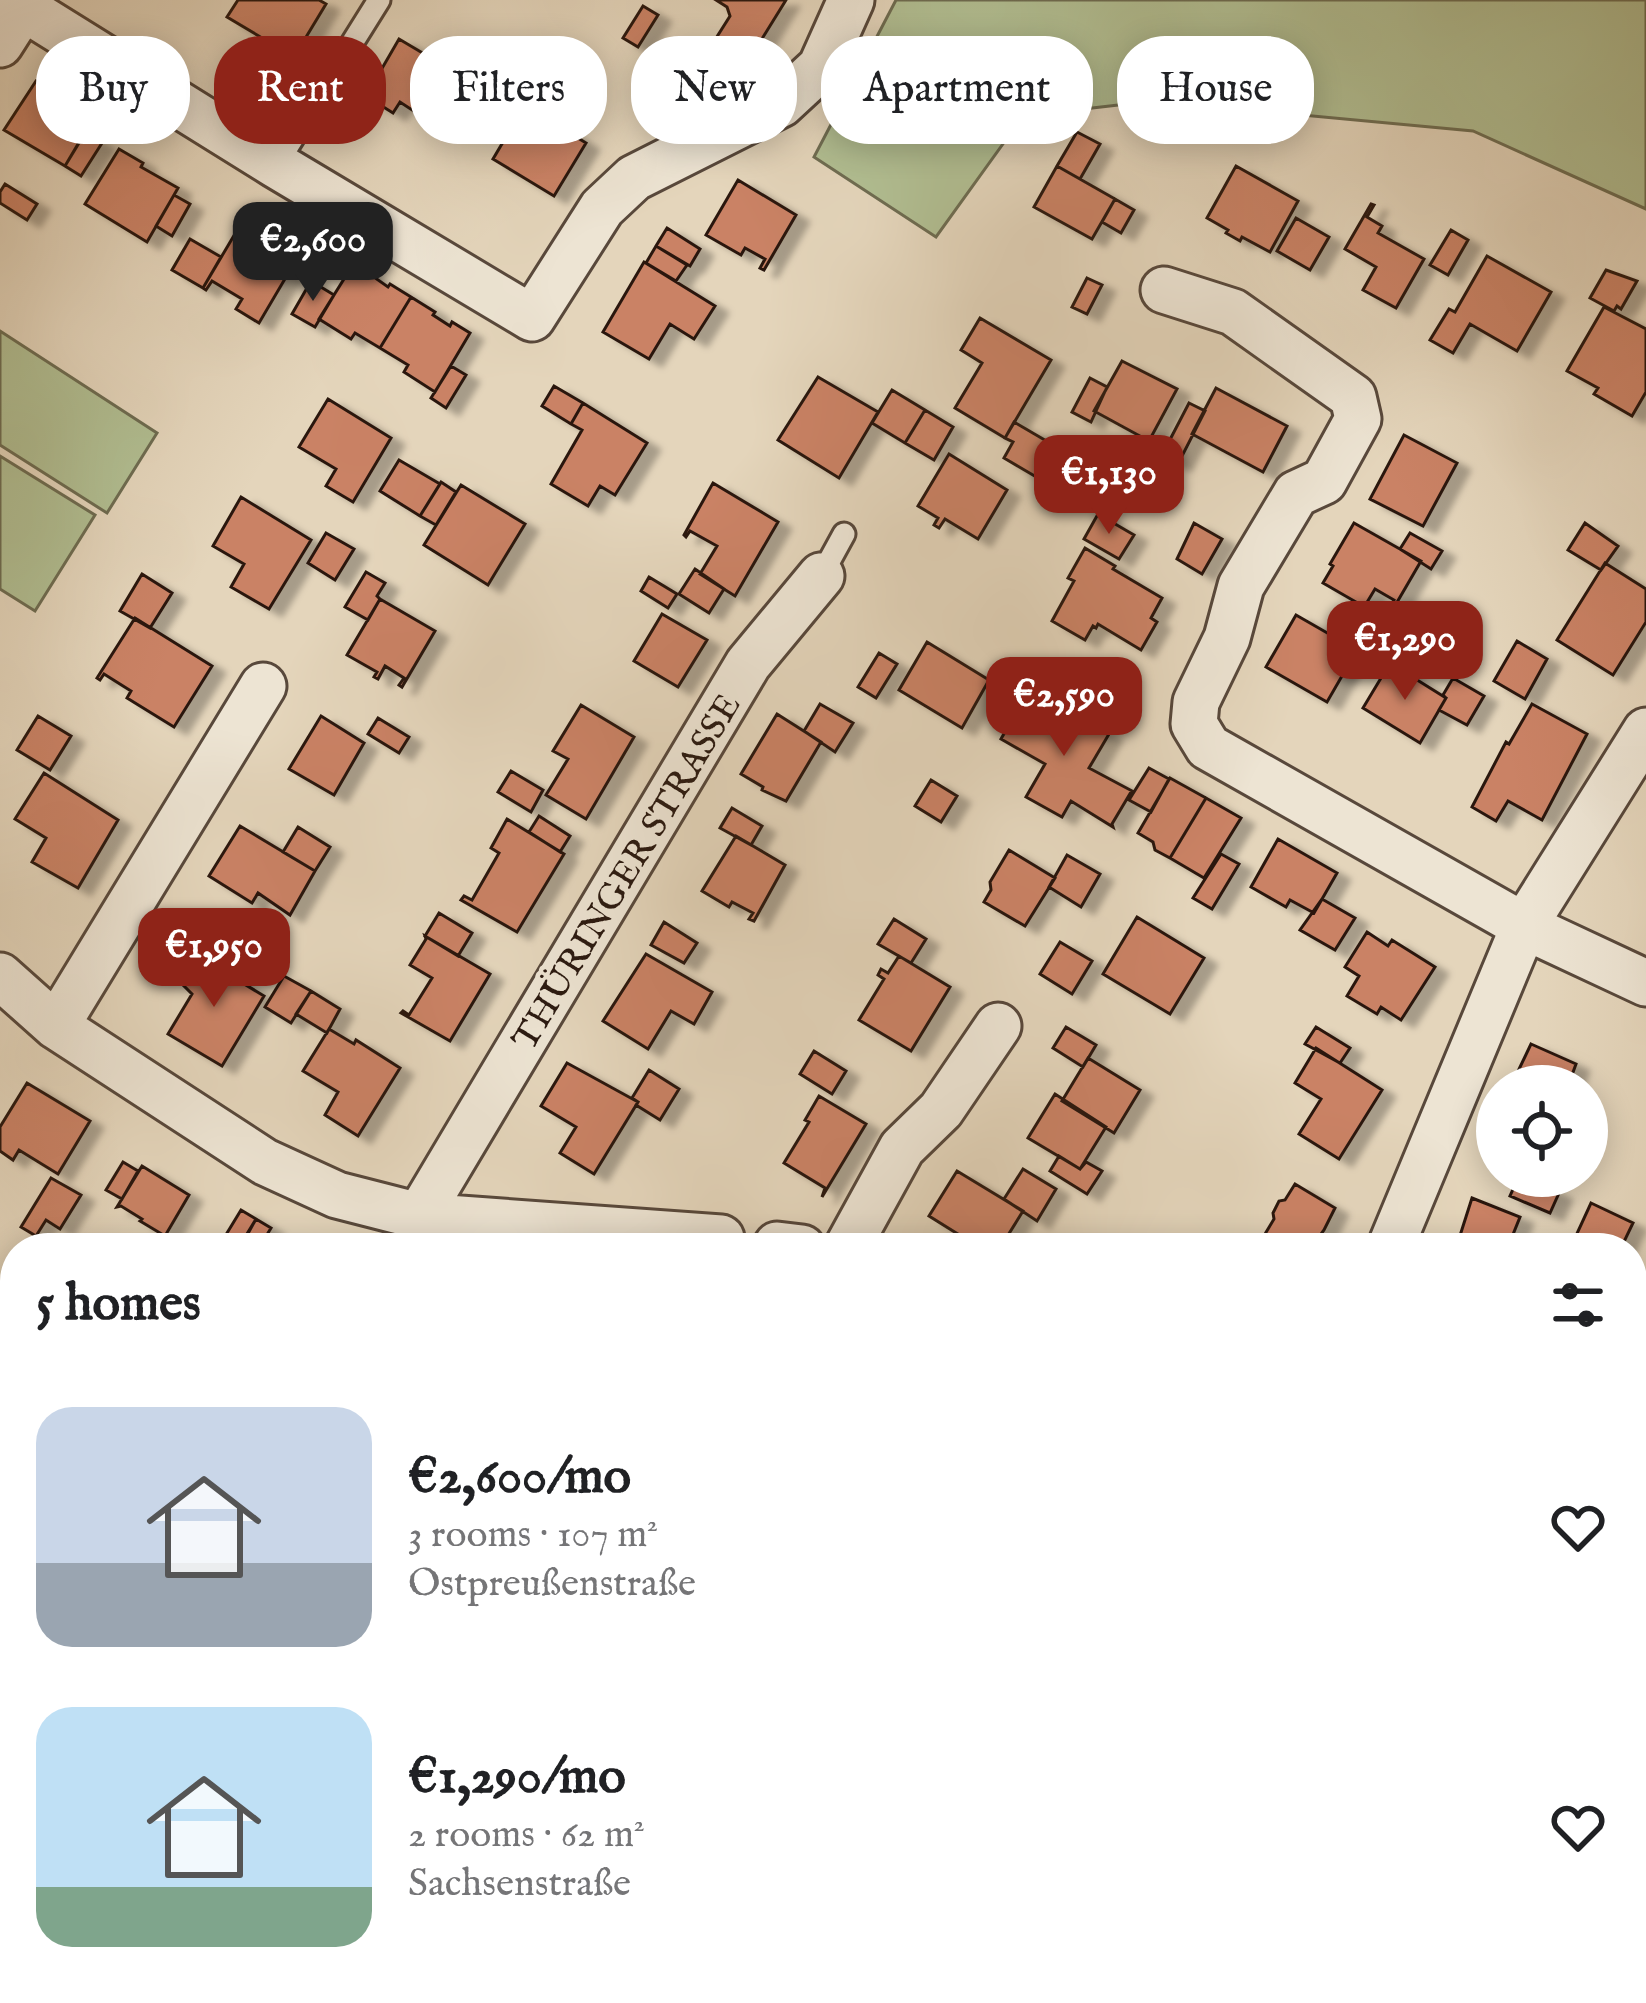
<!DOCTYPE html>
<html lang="en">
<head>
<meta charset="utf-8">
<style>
	body { margin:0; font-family:"IM FELL English",serif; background:#f2f2f2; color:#202124; height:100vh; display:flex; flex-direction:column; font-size:45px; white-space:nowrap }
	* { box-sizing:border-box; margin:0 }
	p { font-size:39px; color:#757577 }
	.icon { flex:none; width:66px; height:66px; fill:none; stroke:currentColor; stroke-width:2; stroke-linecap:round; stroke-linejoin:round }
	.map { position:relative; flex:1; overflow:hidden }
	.drawer { position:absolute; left:0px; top:1233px; width:1647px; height:771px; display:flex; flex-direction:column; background:#fff; border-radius:48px 48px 0 0; box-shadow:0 6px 30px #0003 }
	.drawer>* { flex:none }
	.top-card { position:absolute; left:36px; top:36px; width:1575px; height:108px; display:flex; gap:24px }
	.tools { position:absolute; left:1476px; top:1065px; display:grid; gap:24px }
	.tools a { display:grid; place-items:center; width:132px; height:132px; border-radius:50%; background:#fff; box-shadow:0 6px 30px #0003; font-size:60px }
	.price { position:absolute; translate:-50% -102px; padding:0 27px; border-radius:24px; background:#8f2418; color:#fff; font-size:39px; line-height:78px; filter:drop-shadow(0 3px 6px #0008) }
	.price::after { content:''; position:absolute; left:50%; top:72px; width:36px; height:27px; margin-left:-18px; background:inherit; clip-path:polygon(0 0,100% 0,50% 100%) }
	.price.active { background:#222; color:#fff }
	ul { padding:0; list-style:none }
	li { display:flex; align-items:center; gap:36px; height:300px; padding:0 36px }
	li span { display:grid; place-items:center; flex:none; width:336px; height:240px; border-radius:36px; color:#555 }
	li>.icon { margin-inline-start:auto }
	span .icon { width:144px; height:144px; fill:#fffc; stroke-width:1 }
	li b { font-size:51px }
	h2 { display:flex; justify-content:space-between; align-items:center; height:144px; padding:0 36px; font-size:51px }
	.chip { padding:0 42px; border-radius:48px; background:#fff; box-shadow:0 6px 30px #0003; font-size:42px; line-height:108px }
	.chip.active { background:#8f2418; color:#fff }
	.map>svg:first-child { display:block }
	.green { fill:#b1be92; stroke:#6e6c51; stroke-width:3 }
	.building { fill:#ca8265; stroke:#2a1910; stroke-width:3; filter:url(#shadow) }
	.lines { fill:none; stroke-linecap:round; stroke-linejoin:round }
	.service-casing { stroke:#58483b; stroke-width:27 }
	.minor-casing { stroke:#58483b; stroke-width:51 }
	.tertiary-casing { stroke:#58483b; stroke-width:63 }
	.service { stroke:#ede4d3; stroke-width:21 }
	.minor { stroke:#ede4d3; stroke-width:45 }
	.tertiary { stroke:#ede4d3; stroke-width:57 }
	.rail { stroke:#2a1910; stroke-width:9; stroke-dasharray:21 21; stroke-linecap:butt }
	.labels { text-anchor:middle; stroke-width:9; stroke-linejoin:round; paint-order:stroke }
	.street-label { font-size:36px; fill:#2a1910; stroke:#ede4d3 }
</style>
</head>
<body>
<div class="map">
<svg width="1646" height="2003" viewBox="0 0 1646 2003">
	<defs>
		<filter id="shadow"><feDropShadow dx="13" dy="7" stdDeviation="3" flood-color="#0004"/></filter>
	</defs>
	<rect width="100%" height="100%" fill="#e4d5bb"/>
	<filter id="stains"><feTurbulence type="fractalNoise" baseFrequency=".00167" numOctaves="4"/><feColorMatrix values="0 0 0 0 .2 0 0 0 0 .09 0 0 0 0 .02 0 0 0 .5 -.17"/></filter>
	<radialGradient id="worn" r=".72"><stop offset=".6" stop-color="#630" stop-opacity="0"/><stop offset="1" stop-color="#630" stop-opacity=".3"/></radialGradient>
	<path class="green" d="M896,0H1646V209L1473,131L1153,101L1023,116L936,237L814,157Z
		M0,331L157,433L107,513L0,445Z
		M0,456L95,515L35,611L0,589Z
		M0,1899L15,1914V1989H89L103,2003H0Z"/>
	<path class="building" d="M238,0H319L326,4L294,57L227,17Z
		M716,0H786L747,63L713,43L730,16L727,7Z
		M643,6L658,15L638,47L623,38Z
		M399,39L463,77L435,125L400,102L393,113L366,96Z
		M525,48L556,67L536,99L505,80Z
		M477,55L509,74L497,92L466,73Z
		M36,81L94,117L65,166L4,130Z
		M525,105L586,143L554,196L493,159Z
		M1077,132L1100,144L1080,179L1057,166Z
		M85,133L102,143L81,176L65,166Z
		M119,149L143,163L141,167L178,188L147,242L85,204Z
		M1057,166L1115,199L1092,239L1034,207Z
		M1236,166L1298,201L1270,252L1242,237L1240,241L1226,233L1228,230L1207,218Z
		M738,180L796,215L764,270L760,268L765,259L745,248L741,255L706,235Z
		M5,184L37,204L27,220L0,203V192Z
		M174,195L190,204L172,236L156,226Z
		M1115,199L1134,210L1121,233L1102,222Z
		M1371,204L1374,205L1367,217L1382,226L1378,233L1424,259L1396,308L1363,290L1376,267L1345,249Z
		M1296,218L1329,237L1310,270L1277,251Z
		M239,227L259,239L262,233L265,235L262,241L285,254L289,249L299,255L259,323L236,309L242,299L212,281L206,290L203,288Z
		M667,228L700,249L690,266L656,246Z
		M1451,230L1468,240L1448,275L1430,265Z
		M190,239L221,257L203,288L172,270Z
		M656,246L687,265L676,281L646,263Z
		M1487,256L1551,292L1517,351L1470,324L1453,353L1430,340L1449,309L1455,312Z
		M644,262L715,306L694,339L670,324L649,359L603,332Z
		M354,263L388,287L390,284L411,297L380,348L355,333L351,339L319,319Z
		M1606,270L1637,281L1621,309L1617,306L1614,311L1590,298Z
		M1087,278L1102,285L1087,314L1072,307Z
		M311,281L334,295L315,327L292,314Z
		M411,297L435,312L433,315L450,326L452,322L470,333L435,392L404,372L408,365L380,348Z
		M1604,307L1646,329V392L1632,416L1594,394L1598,388L1567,371Z
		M980,318L1051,360L1005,438L955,408L982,363L961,350Z
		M1122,361L1177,389L1149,441L1094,411Z
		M451,366L466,375L446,408L431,398Z
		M818,377L878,412L839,478L778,440Z
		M1090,378L1107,387L1091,422L1072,412Z
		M554,386L583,403L571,424L542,406Z
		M1216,388L1287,426L1263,472L1192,434Z
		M892,390L925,410L905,443L872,423Z
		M328,399L391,438L353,502L326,486L336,469L299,447Z
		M583,403L647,443L615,495L600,486L588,506L551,484L582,430L571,424Z
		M1189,403L1205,411L1178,464L1162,455Z
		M925,410L953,427L934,460L905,443Z
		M1014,422L1055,446L1038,478L1004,458L1013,442L1005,438Z
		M1404,435L1457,463L1423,526L1370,499Z
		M949,454L1007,490L978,539L945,519L939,528L934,525L938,518L918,506Z
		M399,460L440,484L420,516L380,491Z
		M441,482L456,492L436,525L420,516Z
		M713,483L778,522L735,596L700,574L717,546L690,531L686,537L684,535Z
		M461,485L525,524L488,585L424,545Z
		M241,497L311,540L269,609L231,587L244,564L213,546Z
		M1098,514L1134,535L1119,559L1084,539Z
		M1194,523L1222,539L1202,574L1177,559Z
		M1354,523L1421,561L1396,604L1393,602L1394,600L1375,589L1366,604L1370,605L1368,609L1323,583L1333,566L1330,564Z
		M1585,523L1618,546L1601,570L1568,550Z
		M326,533L354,549L335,580L308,563Z
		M1410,533L1442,551L1431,569L1400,549Z
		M1085,548L1115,566L1113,569L1162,598L1151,618L1157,622L1141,650L1098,624L1096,628L1093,626L1085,640L1052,621L1074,581L1068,578Z
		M1605,563L1646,589V622L1613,675L1557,640Z
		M695,569L724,589L709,613L679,594Z
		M366,572L385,583L377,596L380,599L368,620L345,607Z
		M142,574L172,593L150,628L120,611Z
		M649,577L677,594L668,608L641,591Z
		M380,599L435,631L402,687L399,685L404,678L385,666L378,679L374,677L377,672L347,655Z
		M662,614L707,640L678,687L634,661Z
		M1296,615L1357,650L1327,702L1266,667Z
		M135,618L212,666L174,727L127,698L131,691L104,674L100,680L97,678Z
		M1351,619L1384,638L1372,659L1356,651L1339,639Z
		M1517,641L1547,659L1525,699L1494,681Z
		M927,642L989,680L962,728L899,690Z
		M879,653L897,664L876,698L858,687Z
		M1390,663L1446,698L1420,743L1363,708Z
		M1453,678L1484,696L1467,725L1439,710L1446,698L1443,695Z
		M1030,688L1109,734L1089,768L1134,792H1131L1112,824L1113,827L1071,801L1062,817L1026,797L1045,764L1001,739Z
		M820,704L853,723L835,752L804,731Z
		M1532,704L1587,734L1542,820L1508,801L1496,821L1472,807L1506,742L1509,744Z
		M581,705L634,737L586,819L546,795L568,759L553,751Z
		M777,714L821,742L786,801L762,790L763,787L741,774Z
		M38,716L71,736L50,770L17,750Z
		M321,716L364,743L334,795L289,769Z
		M378,718L409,737L399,753L368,734Z
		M1149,768L1169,779L1151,812L1129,800Z
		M511,771L543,790L531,812L498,792Z
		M44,773L118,820L78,888L32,862L46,838L15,819Z
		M1170,778L1206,798L1170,858L1155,850L1153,842L1138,833Z
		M931,780L957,796L941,822L915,806Z
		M1206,798L1241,818L1204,878L1170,858Z
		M732,808L762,826L751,845L720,828Z
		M539,816L570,836L560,852L529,832Z
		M507,819L564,854L517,932L461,900L464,896L472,900L499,853L491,848Z
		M240,826L315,871L290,915L258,893L252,903L209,876Z
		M298,827L330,847L315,871L283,852Z
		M736,836L785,865L754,921L749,919L753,913L732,902L729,907L702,891Z
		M1278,839L1337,873L1314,913L1290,900L1286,907L1251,887Z
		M1009,850L1055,878L1025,926L984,902L991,890L990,882Z
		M1221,854L1239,864L1212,909L1193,898Z
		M1067,855L1100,874L1081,907L1049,887Z
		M1322,899L1355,918L1335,950L1300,930Z
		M439,913L472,933L458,956L425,936Z
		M1137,917L1204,958L1170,1014L1103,974Z
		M894,919L926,939L911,963L878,944Z
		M664,922L697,943L684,963L651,945Z
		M1367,932L1388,946L1392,940L1435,967L1401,1020L1381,1007L1377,1014L1347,996L1359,976L1345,967Z
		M425,936L490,974L450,1041L401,1013L403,1011L409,1015L432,978L410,965L426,939Z
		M1060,942L1092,961L1072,994L1040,974Z
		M195,954L264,996L222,1066L168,1034L192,994L179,981Z
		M646,954L712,992L694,1024L671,1011L648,1049L603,1021Z
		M899,956L950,987L911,1051L859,1020L884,979L878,975L881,969L888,973Z
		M284,976L311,991L291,1023L265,1007Z
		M311,991L340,1009L327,1033L296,1014Z
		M1066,1027L1096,1045L1083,1067L1053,1048Z
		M1316,1027L1350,1048L1340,1063L1305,1044Z
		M329,1029L354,1044L356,1040L400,1068L358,1136L325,1115L338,1092L303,1071Z
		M1531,1044L1576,1064L1568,1086H1511Z
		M1316,1048L1382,1090L1339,1159L1299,1134L1321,1099L1295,1083Z
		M814,1051L846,1071L832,1094L800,1074Z
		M1088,1058L1140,1090L1114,1133L1062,1101Z
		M567,1063L638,1102L594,1174L560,1153L576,1127L541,1106Z
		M649,1070L679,1089L660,1120L636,1105L638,1102L632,1098Z
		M27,1083L90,1121L58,1174L19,1150L13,1160L0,1151V1127Z
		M1055,1094L1106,1127L1080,1169L1028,1138Z
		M819,1096L866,1124L822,1197L825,1188L784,1163L809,1122L805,1120Z
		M1059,1156L1080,1169L1086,1162L1102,1171L1087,1194L1050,1171Z
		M123,1162L138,1171L122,1199L106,1190Z
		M142,1166L189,1195L165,1236L140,1221L142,1219L121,1206L117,1207Z
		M1023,1169L1056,1189L1037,1221L1004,1199Z
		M957,1171L1023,1211L1000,1248H964L969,1241L929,1216Z
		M1519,1176L1559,1193L1550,1213L1510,1196Z
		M51,1178L81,1195L60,1229L46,1220L36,1236L21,1227Z
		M1295,1184L1335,1208L1324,1230L1311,1248H1287L1265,1234L1274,1219L1273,1213L1279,1201L1285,1200Z
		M1472,1198L1520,1217L1512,1237L1538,1248L1451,1246L1452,1243L1457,1245Z
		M1591,1203L1633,1223L1621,1248H1590L1574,1240Z
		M241,1210L256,1219L239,1247L224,1238Z
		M256,1219L271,1228L259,1248H240Z
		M0,1291L15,1300V1322L0,1347Z
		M5,1410L15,1416V1654L0,1645V1419Z
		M1646,1869V1934L1632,1922V1886Z
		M236,1989H350L337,2003H250Z
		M459,1989H497L512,2003H457L451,1998Z
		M497,1989H550L538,2003H512Z
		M681,1989H728L730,1991L721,2002L696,2003Z
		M1110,1989H1137L1155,2003H1100Z
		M1277,1989H1331L1347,2002L1266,2003Z
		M1356,1989H1371L1383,1998L1379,2003H1346Z
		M1451,1989H1490L1495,1993L1487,2003H1440Z
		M1499,1989H1555L1571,2002L1487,2003Z"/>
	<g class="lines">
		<g class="service-casing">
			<path id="service" d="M276,165L379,0
				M821,576L844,534"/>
		</g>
		<g class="minor-casing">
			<path id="minor" d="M11,0L276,165L532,318L602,208L634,178L781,104L821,67L851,0
				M0,44L23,8
				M1164,290L1233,312L1353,397L1358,419L1324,481L1296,494L1241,586L1227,638L1196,702L1194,724L1208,747L1524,926L1646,983
				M0,976L56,1026L265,1162L337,1195L419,1216L721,1238
				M56,1026L263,686
				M419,1216L748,664L821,576
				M777,1245L802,1248
				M847,1248L902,1148L941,1110L998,1026
				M1390,1248L1524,926L1646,731
				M1632,1835L1646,1830
				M799,2003L812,1989"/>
		</g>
		<g class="tertiary-casing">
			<path id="tertiary" d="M0,1847L15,1862
				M143,1989L157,2003"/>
		</g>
		<use href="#service" class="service"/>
		<use href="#minor" class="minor"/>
		<use href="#tertiary" class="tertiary"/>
		<path class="rail" d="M0,1945L15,1960
			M44,1989L58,2003"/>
	</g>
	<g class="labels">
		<g class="street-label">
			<text transform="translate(625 871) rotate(-59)" y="13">THÜRINGER STRASSE</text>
		</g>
	</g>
	<rect width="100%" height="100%" filter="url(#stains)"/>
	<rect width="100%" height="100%" fill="url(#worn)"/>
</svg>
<div class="tools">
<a><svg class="icon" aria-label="locate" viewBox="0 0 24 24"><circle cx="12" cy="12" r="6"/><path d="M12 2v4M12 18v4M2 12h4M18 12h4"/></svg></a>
</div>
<b class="price active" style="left:313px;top:304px">€2,600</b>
<b class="price" style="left:1109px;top:537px">€1,130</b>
<b class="price" style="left:1405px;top:703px">€1,290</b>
<b class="price" style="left:1064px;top:759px">€2,590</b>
<b class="price" style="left:214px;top:1010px">€1,950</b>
<div class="top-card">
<a class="chip">Buy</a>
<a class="chip active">Rent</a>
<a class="chip">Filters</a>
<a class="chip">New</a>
<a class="chip">Apartment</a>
<a class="chip">House</a>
</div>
<section class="drawer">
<h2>5 homes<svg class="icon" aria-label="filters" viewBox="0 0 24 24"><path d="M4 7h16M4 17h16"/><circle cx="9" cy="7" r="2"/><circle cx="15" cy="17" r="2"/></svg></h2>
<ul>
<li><span style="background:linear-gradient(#c9d6e8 65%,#9aa5b1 0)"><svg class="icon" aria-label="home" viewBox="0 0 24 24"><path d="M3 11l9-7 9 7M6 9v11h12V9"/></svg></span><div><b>€2,600/mo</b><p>3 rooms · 107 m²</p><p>Ostpreußenstraße</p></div><svg class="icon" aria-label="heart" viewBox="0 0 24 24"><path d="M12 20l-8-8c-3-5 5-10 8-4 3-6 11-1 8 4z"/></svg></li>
<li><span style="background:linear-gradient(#bfe0f5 75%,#7fa58c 0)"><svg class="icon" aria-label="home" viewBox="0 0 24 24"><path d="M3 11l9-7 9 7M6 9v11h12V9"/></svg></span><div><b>€1,290/mo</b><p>2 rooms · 62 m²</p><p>Sachsenstraße</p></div><svg class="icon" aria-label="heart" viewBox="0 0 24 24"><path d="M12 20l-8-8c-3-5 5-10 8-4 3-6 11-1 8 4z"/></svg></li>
</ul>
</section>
</div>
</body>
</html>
